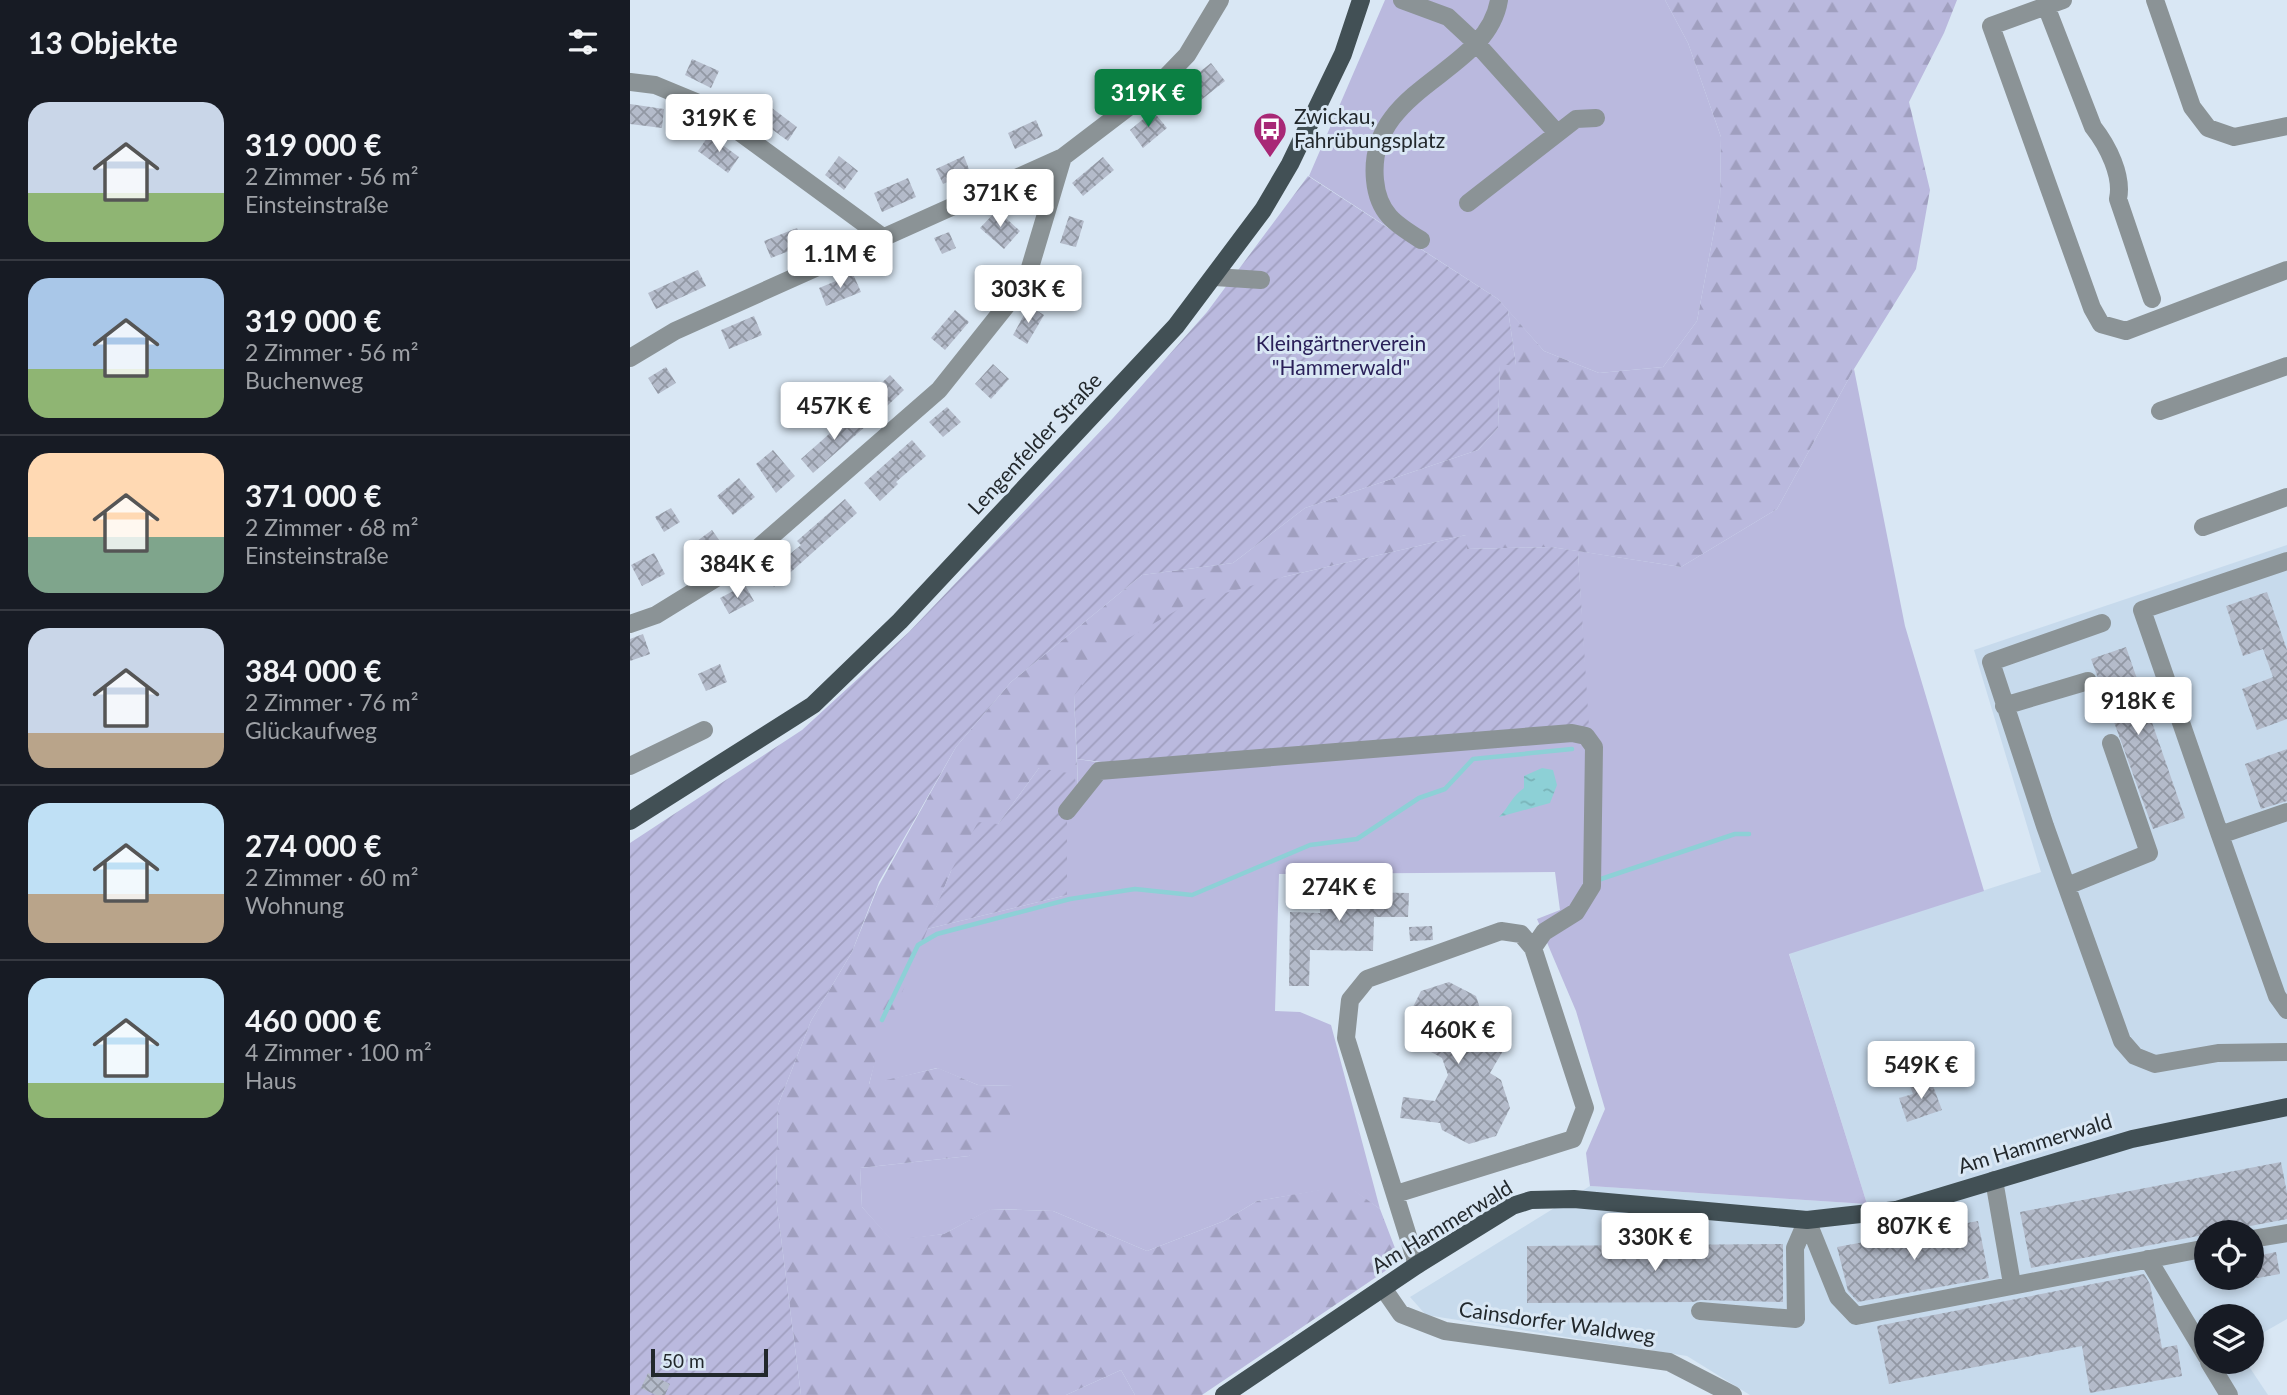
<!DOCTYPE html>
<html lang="de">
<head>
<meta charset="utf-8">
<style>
	body { margin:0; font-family:Lato,sans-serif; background:#242831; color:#f1f3f6; height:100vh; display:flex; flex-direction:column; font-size:26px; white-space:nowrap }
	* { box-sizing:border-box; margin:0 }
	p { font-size:23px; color:#9ea1a6 }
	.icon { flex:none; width:38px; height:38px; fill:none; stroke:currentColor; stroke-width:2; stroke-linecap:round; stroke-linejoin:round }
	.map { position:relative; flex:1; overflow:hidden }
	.side { display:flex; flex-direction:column; background:#171b24; width:630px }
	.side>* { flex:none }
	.controls { position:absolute; left:1564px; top:1220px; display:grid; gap:14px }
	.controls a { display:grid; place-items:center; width:70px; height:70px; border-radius:50%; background:#171b24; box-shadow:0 4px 10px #0003; font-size:35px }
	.scale { position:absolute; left:21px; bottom:18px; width:117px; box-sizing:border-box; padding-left:7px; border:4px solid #22282c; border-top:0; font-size:19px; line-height:24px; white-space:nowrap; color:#22282c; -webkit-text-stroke:5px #d9e7f4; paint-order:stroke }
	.price { position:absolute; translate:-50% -60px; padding:0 16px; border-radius:7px; background:#fff; color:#222; font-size:23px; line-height:46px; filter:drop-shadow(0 2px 4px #0008) }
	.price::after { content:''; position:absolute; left:50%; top:42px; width:21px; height:16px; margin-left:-10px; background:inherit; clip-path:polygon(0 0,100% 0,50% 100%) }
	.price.selected { background:#0b8043; color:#fff }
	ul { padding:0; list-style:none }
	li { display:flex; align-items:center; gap:21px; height:175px; padding:0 28px }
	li+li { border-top:2px solid #363941 }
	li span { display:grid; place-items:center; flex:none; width:196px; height:140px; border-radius:21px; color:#555 }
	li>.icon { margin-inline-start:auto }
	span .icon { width:84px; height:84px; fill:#fffc; stroke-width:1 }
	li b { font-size:30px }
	h2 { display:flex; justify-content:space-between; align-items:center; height:84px; padding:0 28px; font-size:30px }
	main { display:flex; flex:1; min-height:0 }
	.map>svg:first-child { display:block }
	.built { fill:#c7daec; fill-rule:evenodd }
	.grass { fill:#bab9de }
	.forest { fill:url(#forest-firs) }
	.garden { fill:url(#garden-furrows) }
	.water { fill:url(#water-ripples) }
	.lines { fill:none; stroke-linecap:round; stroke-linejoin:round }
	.stream { stroke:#8dd0d6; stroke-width:4.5 }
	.building { fill:url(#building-cross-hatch) }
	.minor { stroke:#8b9396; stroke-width:18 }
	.major { stroke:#425055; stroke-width:18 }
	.labels { text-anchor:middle; stroke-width:6; stroke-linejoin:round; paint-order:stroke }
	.poi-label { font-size:21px; fill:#22282c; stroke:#d9e7f4; text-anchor:start }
	.park-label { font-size:21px; fill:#2a2059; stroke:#d9e7f4 }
	.street-label { font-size:21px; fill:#22282c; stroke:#d9e7f4 }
</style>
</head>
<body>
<main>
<section class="side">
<h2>13 Objekte<svg class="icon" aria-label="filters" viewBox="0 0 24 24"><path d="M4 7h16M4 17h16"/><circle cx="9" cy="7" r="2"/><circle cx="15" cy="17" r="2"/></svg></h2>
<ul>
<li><span style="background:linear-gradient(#c9d6e8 65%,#8fb573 0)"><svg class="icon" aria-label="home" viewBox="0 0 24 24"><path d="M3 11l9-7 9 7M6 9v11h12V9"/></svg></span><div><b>319 000 €</b><p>2 Zimmer · 56 m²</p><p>Einsteinstraße</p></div></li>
<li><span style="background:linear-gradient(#a9c7e8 65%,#8fb573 0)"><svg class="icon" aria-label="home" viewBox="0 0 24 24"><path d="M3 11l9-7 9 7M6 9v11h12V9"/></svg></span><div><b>319 000 €</b><p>2 Zimmer · 56 m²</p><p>Buchenweg</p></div></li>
<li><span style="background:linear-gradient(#ffd9b3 60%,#7fa58c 0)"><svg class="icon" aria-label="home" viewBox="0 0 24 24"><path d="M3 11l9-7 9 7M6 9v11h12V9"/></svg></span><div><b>371 000 €</b><p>2 Zimmer · 68 m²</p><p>Einsteinstraße</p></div></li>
<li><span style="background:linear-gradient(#c9d6e8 75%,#b9a48a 0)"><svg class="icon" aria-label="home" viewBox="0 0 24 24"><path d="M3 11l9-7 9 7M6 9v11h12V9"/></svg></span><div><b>384 000 €</b><p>2 Zimmer · 76 m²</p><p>Glückaufweg</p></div></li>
<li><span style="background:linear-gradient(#bfe0f5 65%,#b9a48a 0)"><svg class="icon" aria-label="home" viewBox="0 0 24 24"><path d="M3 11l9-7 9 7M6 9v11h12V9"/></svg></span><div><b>274 000 €</b><p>2 Zimmer · 60 m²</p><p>Wohnung</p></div></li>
<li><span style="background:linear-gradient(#bfe0f5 75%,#8fb573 0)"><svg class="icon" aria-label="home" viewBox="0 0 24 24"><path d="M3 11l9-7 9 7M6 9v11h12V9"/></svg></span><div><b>460 000 €</b><p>4 Zimmer · 100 m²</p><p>Haus</p></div></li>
</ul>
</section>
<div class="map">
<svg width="1657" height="1395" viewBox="0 0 1657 1395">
	<defs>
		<pattern id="forest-firs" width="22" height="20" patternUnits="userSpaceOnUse" patternTransform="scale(1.75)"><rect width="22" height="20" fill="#bab9de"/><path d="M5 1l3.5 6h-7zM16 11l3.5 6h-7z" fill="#a09fbf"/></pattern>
		<pattern id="garden-furrows" width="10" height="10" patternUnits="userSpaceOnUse" patternTransform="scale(1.75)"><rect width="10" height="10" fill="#bab9de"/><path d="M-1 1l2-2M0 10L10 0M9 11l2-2" fill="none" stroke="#a09fbf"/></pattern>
		<pattern id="water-ripples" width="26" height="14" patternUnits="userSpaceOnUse" patternTransform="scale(1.75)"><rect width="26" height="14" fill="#8dd0d6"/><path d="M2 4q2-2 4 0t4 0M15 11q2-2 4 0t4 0" fill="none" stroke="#79b3b8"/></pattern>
		<pattern id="building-cross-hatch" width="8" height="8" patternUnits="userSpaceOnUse" patternTransform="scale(1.75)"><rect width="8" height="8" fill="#b4bbca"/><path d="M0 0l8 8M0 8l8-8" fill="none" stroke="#9298a4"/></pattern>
	</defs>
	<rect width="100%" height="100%" fill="#d9e7f4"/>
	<path class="built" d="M1657,545V1319L1622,1339V1316H1577V1362H1616L1638,1395H1120L1057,1356L796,1315L780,1297L960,1186L1237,1204L1159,953L1411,872L1344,650ZM1577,1232H1622V1278H1577Z"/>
	<path class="grass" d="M755,0H1035L1058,43L1091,137L1090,199L1067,321L1033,367L969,373L914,351L868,299L679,176Z
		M1224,369L1275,626L1354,891L1159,954L1237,1204L960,1186L956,1153L975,1109L946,1011L907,919L930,910L925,872L649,874L645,1011L670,1012L701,1025L750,1209L717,1186L627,1201L594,1221L517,1251L423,1211L361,1209L314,1234L262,1241L232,1207L230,1168L339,1156L383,1086L348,1085L307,1068L239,1085L246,1055L297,929L437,895V803L448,792L447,759L467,762L958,727L948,551L1051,567L1147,509Z
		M491,1370L505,1395H436Z"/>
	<path class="forest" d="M1035,0H1327L1314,33L1279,102L1300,190L1286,269L1224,369L1147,509L1051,567L921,547L836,549V535L653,577L444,695L448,792L409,768L368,824L321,871L247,1055L239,1084L308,1068L348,1085L383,1086L379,1126L339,1156L230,1168L232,1207L262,1240L314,1234L360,1209L423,1211L517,1251L594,1221L627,1201L717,1185L750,1209L770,1261L572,1395H505L491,1370L436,1395H171L146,1198L148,1105L181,1021L222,952L248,887L326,747L381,682L512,575L603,563L675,508L848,450L868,428L870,365H886L878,310L914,351L969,373L1033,367L1067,321L1090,199L1091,137L1058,43Z"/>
	<path class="garden" d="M678,176L868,299L878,310L886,365H870L868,428L848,450L675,508L603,563L512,575L381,682L326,747L249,882L222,952L181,1021L148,1105L146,1198L171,1395H0V843L172,730L279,632L483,418L577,312Z
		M836,535L837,549L921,547L948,551L959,727L472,762L447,759L444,695L485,646L559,603L653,577Z
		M409,768L444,774L448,792L437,803V895L297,929L321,871L348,822L368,824Z"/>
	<path class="water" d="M912,768L923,770L927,785L920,803L869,817C879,807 882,796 894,788V776Z"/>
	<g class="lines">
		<path class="stream" d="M968,880L1105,834H1119
			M252,1020L288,945L307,934L440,899L505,889L562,895L680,845L727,839L789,798L815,789L843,759L942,749"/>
	</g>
	<path class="building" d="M62,59L89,71L81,88L55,75Z
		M581,63L595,81L571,100L557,82Z
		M0,104L34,109L32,128L0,124Z
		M138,105L167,127L158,141L128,119Z
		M523,111L537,128L513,148L500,130Z
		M406,120L413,136L385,149L378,133Z
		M79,135L109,157L98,173L68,151Z
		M209,156L228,171L214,190L195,175Z
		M334,156L340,172L313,184L306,169Z
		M473,157L484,170L453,196L442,183Z
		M278,178L286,197L252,212L244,193Z
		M367,210L390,231L374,249L350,228Z
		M439,216L454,221L446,247L430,243Z
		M167,228L174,245L141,258L134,241Z
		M319,232L326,248L312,254L304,238Z
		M68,270L76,286L26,309L18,293Z
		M223,274L231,292L196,306L189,288Z
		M399,306L414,315L397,344L383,335Z
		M325,310L339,322L315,350L301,338Z
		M124,316L132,335L99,349L91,330Z
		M363,364L379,379L361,399L345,384Z
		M36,367L46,383L28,394L18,378Z
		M260,375L274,390L257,406L243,391Z
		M317,407L331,422L313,437L299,422Z
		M225,411L237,425L183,473L171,459Z
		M282,440L296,456L266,482L268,484L250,501L234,483Z
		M143,450L165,476L146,493L126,464Z
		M109,478L125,497L103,515L87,496Z
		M215,499L227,513L144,587L134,575L171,545L167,541Z
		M41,508L50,522L34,532L25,517Z
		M82,530L97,551L77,564L63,544Z
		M24,553L35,574L12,586L1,565Z
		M115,585L124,601L99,614L90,598Z
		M1637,592L1657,650V719L1627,730L1612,689L1643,677L1633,649L1613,656L1596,606Z
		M13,634L20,654L0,661V639Z
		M1496,647L1555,818L1523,829L1461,659Z
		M90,664L97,682L76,691L68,674Z
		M1657,749V801L1631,809L1615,764Z
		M727,877V892L779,893L778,917H744L743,951L680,950L679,986H659L660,912L690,913L689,878Z
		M802,926L803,940L780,941L779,927Z
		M819,982L846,996L855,1024L850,1033L874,1049L860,1073L871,1080L880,1108L866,1136L839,1144L812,1130L810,1123L770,1118L773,1097L805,1101L818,1075L812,1058L785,1043L778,1017L791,991Z
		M1300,1078L1312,1110L1277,1122L1269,1098L1283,1094L1280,1086Z
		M1651,1162L1657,1193V1219L1401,1268L1390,1212Z
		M1348,1221L1359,1278L1228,1302L1218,1291L1207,1247Z
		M1153,1244V1302L1071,1300L1063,1302L897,1303V1246Z
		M1646,1252L1650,1274L1622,1279V1257Z
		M1514,1274L1520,1284L1532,1348L1547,1345L1552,1376L1460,1393L1452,1346L1259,1384L1247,1326Z
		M18,1373L40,1384L35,1395H26L11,1388Z"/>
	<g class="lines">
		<path class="minor" d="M772,0L818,17L847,44L927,133
			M1525,0L1562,107L1578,128L1604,137L1657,126
			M1416,6L1433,0
			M0,82L25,85L71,104L254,238
			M838,203L946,119L966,118
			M791,240C765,224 748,213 745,180C736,86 857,75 869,0
			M585,277L631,280
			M1522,299L1488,199C1493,176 1478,146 1463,127L1416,6L1361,26L1462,308L1471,324L1496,331L1657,270
			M0,358L45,331L433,157L530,83L557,55L590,0
			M1530,411L1657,366
			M1573,527L1657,497
			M1472,623L1361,662L1415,826L1492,1041L1505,1056L1525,1064L1588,1053L1657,1052
			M0,624L26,615L112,562L309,390L396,281L433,157
			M1374,706L1458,681
			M0,766L74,730
			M437,811L469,771L942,733L956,736L964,747L962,886L946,912L914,932L903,948
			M1657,812L1590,835L1647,996L1657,1010
			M1590,835L1512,610L1657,561
			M1437,886L1519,853L1481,743
			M1364,1180L1382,1284
			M766,1194L943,1139L955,1108L903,948L891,934L871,931L737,979L720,1000L716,1038L787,1265
			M1177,1220L1208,1297L1226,1316L1577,1248
			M1622,1239L1657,1233
			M1518,1259L1577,1357
			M753,1288L771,1314L815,1331L1039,1362L1103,1395
			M1070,1311L1166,1319L1165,1248L1177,1220
			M1579,1362L1599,1395"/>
		<path class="major" d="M0,821L183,705L270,621L546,326L633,210L660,164L713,54L731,0
			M594,1395L787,1265L882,1206L901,1200L944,1199L1177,1220L1266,1210L1502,1139L1657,1107"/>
	</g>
	<defs>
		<g id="bus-pin" transform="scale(1.75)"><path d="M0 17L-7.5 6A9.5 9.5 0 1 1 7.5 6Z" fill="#a82876" stroke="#d9e7f4"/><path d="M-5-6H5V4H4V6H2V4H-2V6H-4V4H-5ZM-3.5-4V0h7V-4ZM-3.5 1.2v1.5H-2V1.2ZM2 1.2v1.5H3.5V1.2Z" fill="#fff"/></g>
	</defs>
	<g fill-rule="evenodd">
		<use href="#bus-pin" x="640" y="129"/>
	</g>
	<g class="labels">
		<g class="poi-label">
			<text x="664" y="124">Zwickau,<tspan x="664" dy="24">Fahrübungsplatz</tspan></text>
		</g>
		<g class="park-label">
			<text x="711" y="351">Kleingärtnerverein<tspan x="711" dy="24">"Hammerwald"</tspan></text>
		</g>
		<g class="street-label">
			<text transform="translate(405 444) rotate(-47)" y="7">Lengenfelder Straße</text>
			<text transform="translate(1405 1144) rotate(-17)" y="7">Am Hammerwald</text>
			<text transform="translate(812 1227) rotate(-31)" y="7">Am Hammerwald</text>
			<text transform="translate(927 1323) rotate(8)" y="7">Cainsdorfer Waldweg</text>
		</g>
	</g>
</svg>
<div class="controls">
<a><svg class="icon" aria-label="locate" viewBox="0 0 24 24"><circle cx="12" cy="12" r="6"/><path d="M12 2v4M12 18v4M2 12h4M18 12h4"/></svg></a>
<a><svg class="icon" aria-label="layers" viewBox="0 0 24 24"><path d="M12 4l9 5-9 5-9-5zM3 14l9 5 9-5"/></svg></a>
</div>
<div class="scale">50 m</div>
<b class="price selected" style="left:518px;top:129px">319K €</b>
<b class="price" style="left:89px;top:154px">319K €</b>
<b class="price" style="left:370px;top:229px">371K €</b>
<b class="price" style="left:210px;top:290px">1.1M €</b>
<b class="price" style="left:398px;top:325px">303K €</b>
<b class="price" style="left:204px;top:442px">457K €</b>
<b class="price" style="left:107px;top:600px">384K €</b>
<b class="price" style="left:1508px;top:737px">918K €</b>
<b class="price" style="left:709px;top:923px">274K €</b>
<b class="price" style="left:828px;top:1066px">460K €</b>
<b class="price" style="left:1291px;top:1101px">549K €</b>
<b class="price" style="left:1284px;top:1262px">807K €</b>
<b class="price" style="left:1025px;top:1273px">330K €</b>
</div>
</main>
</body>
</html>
